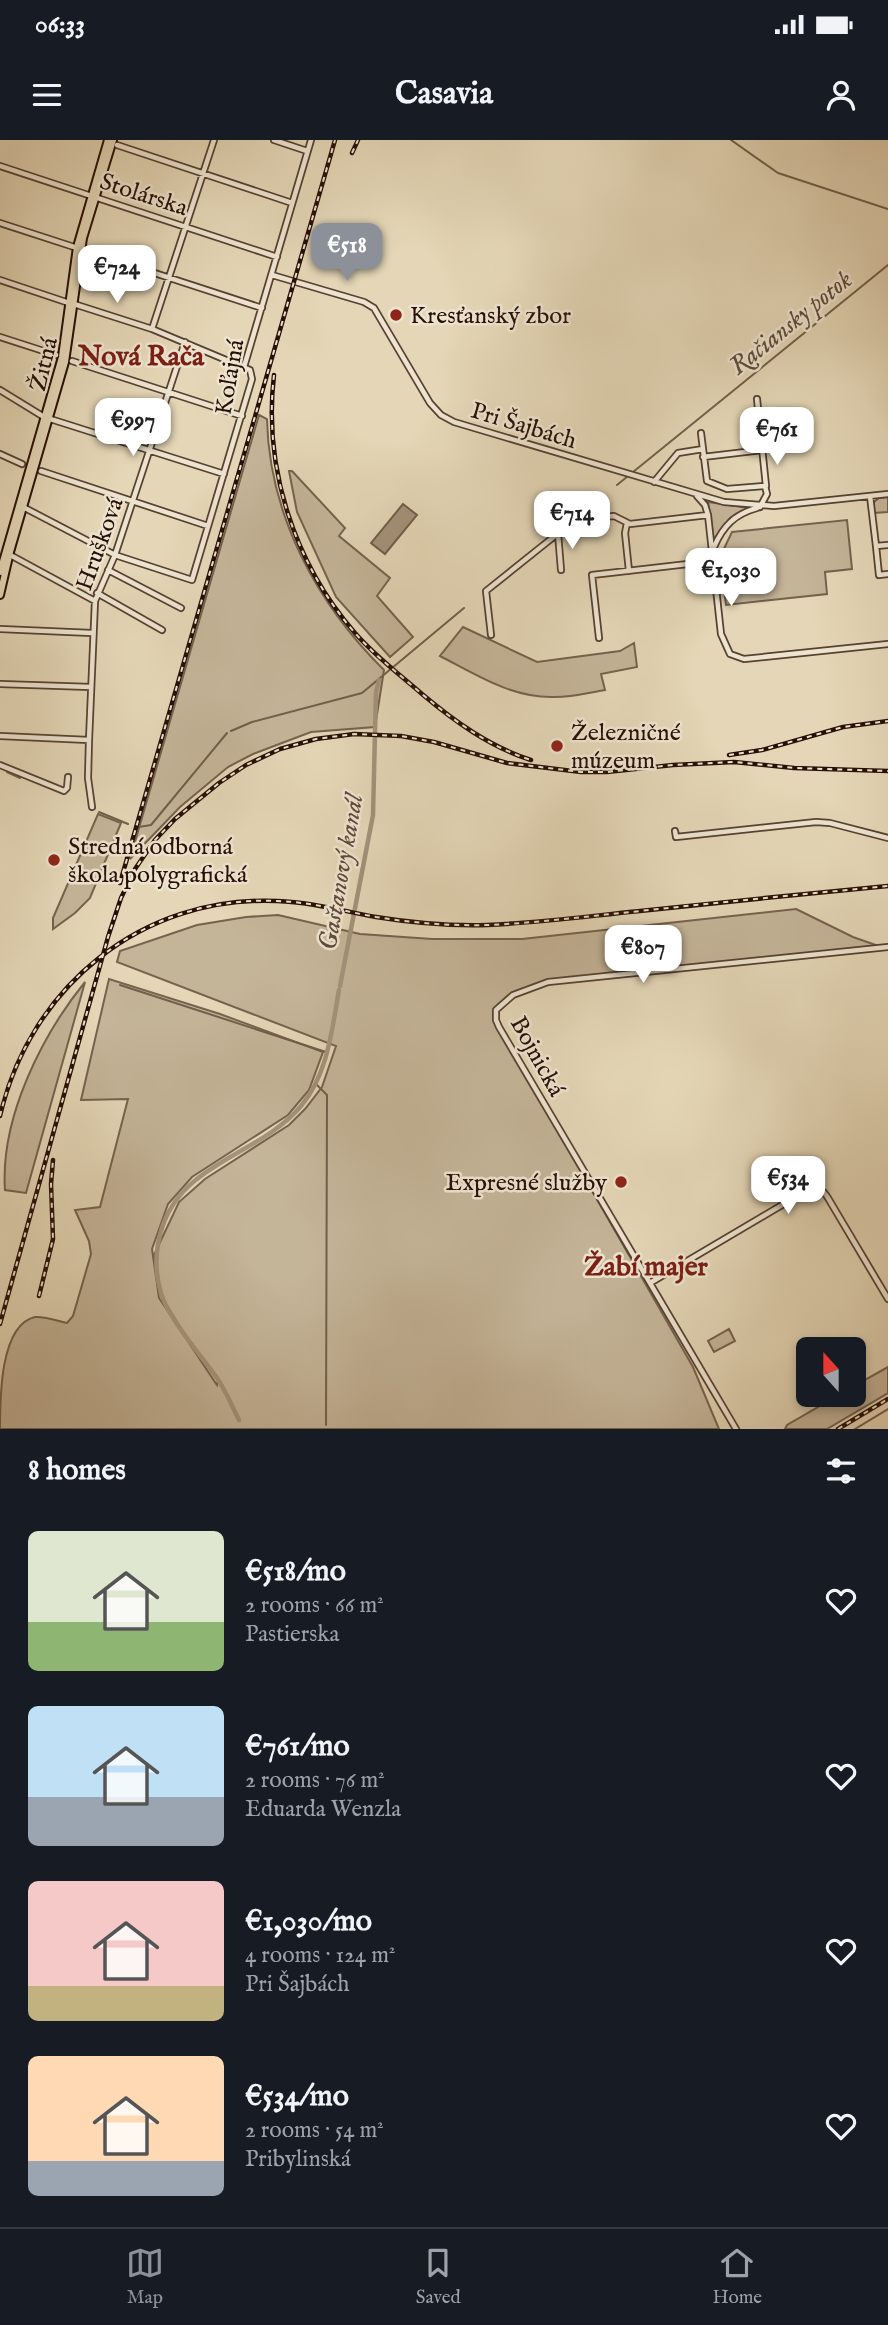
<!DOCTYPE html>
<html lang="en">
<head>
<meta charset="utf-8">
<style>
	body { margin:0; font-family:"IM FELL English",serif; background:#20242c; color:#f1f3f6; height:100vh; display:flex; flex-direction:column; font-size:26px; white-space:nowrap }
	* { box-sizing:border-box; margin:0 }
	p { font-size:23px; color:#9ea1a6 }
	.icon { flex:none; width:38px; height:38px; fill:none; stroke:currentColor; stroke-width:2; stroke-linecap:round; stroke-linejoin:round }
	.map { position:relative; height:1289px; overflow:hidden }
	.sheet { display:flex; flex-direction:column; background:#171b24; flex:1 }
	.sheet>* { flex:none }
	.needle { width:46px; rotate:339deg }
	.buttons { position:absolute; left:796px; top:1197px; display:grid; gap:14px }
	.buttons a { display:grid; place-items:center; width:70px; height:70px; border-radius:10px; background:#171b24; box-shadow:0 4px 10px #0003; font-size:35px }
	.price { position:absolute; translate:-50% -60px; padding:0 16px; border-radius:14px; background:#fff; color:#222; font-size:23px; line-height:46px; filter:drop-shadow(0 2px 4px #0008) }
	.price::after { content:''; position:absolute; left:50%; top:42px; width:21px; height:16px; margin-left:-10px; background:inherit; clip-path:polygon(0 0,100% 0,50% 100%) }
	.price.on { background:#8c9099; color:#fff }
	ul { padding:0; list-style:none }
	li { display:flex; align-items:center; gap:21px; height:175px; padding:0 28px }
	li span { display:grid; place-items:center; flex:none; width:196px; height:140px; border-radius:10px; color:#555 }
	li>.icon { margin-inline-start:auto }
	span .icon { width:84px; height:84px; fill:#fffc; stroke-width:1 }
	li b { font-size:30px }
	h2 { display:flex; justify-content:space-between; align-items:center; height:84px; padding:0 28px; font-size:30px }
	.status { display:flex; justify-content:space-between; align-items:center; height:49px; padding:0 35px; background:#171b24; direction:ltr }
	.status svg { height:19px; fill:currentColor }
	header { display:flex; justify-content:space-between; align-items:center; height:91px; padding:0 28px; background:#171b24; font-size:32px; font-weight:700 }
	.tab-bar { display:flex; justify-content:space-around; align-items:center; height:98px; border-top:2px solid #363941; background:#171b24; font-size:19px; color:#9ea1a6 }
	.tab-bar a { display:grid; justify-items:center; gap:4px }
	.tab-bar .on { color:#8c9099 }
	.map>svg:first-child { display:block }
	.green { fill:#c4b498; stroke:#76624e; stroke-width:2 }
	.water { fill:#a4927a; stroke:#725e4b; stroke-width:2 }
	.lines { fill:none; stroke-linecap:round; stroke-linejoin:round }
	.stream { stroke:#725e4b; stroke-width:2 }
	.canal { stroke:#a4927a; stroke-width:4.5 }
	.minor-casing { stroke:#574131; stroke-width:8 }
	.major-casing { stroke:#280f05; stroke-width:10 }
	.minor { stroke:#ede4d0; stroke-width:4.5 }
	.major { stroke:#e4d6b6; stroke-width:6 }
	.rail-casing { stroke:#280f05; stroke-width:4.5 }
	.rail { stroke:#ede4d0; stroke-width:2; stroke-dasharray:5; stroke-linecap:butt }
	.poi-dot { fill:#8f2418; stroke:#ede4d0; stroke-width:2.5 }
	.labels { text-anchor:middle; stroke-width:5; stroke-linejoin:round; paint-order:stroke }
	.street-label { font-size:24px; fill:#280f05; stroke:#ede4d0 }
	.poi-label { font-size:24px; fill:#280f05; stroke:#ede4d0; text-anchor:start }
	.water-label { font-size:26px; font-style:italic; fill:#604a3a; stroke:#ede4d0 }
	.quarter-label { font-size:28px; font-weight:bold; fill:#7a1f14; stroke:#ede4d0 }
</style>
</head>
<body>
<div class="status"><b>06:33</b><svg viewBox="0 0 49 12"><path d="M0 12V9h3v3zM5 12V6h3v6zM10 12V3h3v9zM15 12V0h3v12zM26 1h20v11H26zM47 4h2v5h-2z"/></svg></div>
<header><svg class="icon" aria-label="menu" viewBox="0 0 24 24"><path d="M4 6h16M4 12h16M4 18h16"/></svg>Casavia<svg class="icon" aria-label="person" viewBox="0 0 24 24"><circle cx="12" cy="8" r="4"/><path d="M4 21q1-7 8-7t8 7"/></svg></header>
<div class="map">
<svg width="888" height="1289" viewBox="0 0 888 1289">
	<rect width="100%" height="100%" fill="#e4d6b6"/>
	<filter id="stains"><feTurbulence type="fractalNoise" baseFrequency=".00286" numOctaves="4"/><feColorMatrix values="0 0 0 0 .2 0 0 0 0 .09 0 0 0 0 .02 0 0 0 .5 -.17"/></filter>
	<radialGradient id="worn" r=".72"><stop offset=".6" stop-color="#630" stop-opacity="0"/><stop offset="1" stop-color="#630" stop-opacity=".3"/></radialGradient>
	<path class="green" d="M259,275L267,279C269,375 317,464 384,530L375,587L311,592L253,614L228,627L180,667L130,719Z
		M289,331H292L345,388L339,396L390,438L377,456L413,497L390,517L336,457L297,372Z
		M888,357V372L874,373V362L879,358Z
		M708,362L749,368L730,378L714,401Z
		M847,380L852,429L825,432L827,454L726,465L720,417L732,392Z
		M463,487L537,522L620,511L634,503L637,527L601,534L605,550C587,553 569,558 551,557C510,557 475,534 440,516Z
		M98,674L121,683L90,758L75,773L53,789V778Z
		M796,769L853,797L887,809L662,829L537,843L513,854L498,865L496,883L693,1227L719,1289H0C0,1258 0,1185 35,1177C44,1176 58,1181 67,1183L73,1176L91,1114L89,1101L75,1070L100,1067L128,959L81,960L109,839L220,874L323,912L309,950L288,975L192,1037L168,1064L152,1109L159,1158L217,1245L218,1241L187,1198L161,1156L154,1115L179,1062L205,1039L289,985L305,969L322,947L336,906L117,822L120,811L197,785L246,777L278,775L360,794L432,799H522Z
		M85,842L26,1053L5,1050C0,978 42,895 85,842Z
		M729,1189L735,1201L714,1212L708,1201Z
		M888,1227V1253L827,1289H785L787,1285L839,1255H854V1246Z"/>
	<path class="water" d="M403,364L417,375L385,414L371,403Z"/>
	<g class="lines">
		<path class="stream" d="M731,0L778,33L888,69
			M617,345L888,125
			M231,591L252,582L362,553L464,468
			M7,632L20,638
			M99,672L128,684
			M139,687L151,685L227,593
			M120,845L326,912
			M316,944L327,955L326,1285
			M855,1289L888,1269"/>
		<path class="canal" d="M340,846L373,675L376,552L379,540
			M239,1280C232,1266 226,1251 217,1238C202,1217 167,1176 161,1153C154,1130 155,1108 163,1085C185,1022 261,1014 301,966C328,934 332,889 339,850"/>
		<g class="minor-casing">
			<path id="minor" d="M274,0L307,11
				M117,5L292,63
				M0,26L277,117
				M0,83L74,107
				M84,110L262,168
				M272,135L364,162L374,168L430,263L441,275L454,282L724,362L774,366L888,354
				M0,140L69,163
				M152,189L214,0
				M0,197L56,215
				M72,221L242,276
				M244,227L311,0
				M0,250L44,277L224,334
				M757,259L766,346
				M701,293L707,341L727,349L765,346L767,354L760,367
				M0,314L22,324
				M703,317L762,310
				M41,331L208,386
				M654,342L678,313L703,309
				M697,356L705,365L708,375L721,494L730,514L744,519L888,504
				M870,356L876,406
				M23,367L115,415L192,440L252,239L250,230L152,189L74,164
				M627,383L625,393L629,431
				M558,393L561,430
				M888,405L876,406L879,435L888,434
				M714,407C723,386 735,374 757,368
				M12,416L95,461
				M108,430L181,468
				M97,453L162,490
				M0,489L92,493
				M491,495L486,451L576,379L614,376L630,384L708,375
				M599,498L592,435L714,421
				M0,544L91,547
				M0,596L89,600
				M0,625L64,651L67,648L68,637
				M92,667L88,638L89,600L95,461L115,415L185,202
				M675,691L676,697L816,682L830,683L888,698
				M650,1143L809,1049C819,1046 823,1050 828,1058L888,1159
				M736,1289L499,887L496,880V870L513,855L548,842L888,807"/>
		</g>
		<g class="major-casing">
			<path id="major" d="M0,432L62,217L77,107L108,0
				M0,455L10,412L65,222L83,98L113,0"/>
		</g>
		<use href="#minor" class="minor"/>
		<use href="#major" class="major"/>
		<g class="rail-casing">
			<path id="rail" d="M352,13L358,0
				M274,235C263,327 294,423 355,493C375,516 399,534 422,554C454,581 490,607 531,620
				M729,615L762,610L843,587L888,581
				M120,743L335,0
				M0,976C30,847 142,755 277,761C311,762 343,771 376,777C413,783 450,786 487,785C538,783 589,776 640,771C723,762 805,754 888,746
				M39,1156L53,1099L51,1044L53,1020
				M0,1184L108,797L121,758L135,729L155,700L175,679L219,643L246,625L280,609L316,599L354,594L401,596L434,602L507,623L581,632H607L673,625L734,622L794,628L888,631
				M838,1289L888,1259"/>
		</g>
		<use href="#rail" class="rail"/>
	</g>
	<g class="poi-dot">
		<circle cx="396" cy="175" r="7"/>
		<circle cx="557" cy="606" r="7"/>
		<circle cx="54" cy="720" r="7"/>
		<circle cx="621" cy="1042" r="7"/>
	</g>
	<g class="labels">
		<g class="street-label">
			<text transform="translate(144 54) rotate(18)" y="8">Stolárska</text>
			<text transform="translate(43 224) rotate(-76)" y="8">Žitná</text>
			<text transform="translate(229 237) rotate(-80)" y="8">Koľajná</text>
			<text transform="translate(524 285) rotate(17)" y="8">Pri Šajbách</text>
			<text transform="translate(99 404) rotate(-70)" y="8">Hrušková</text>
			<text transform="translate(538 916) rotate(61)" y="8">Bojnická</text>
		</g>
		<g class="poi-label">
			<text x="410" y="183">Kresťanský zbor</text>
			<text x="571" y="600">Železničné<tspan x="571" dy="28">múzeum</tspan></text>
			<text x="68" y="714">Stredná odborná<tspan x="68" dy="28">škola polygrafická</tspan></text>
			<text x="607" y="1050" text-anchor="end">Expresné služby</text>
		</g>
		<g class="water-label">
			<text transform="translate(790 182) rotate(-39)" y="9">Račiansky potok</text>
			<text transform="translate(340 732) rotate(-80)" y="9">Gaštanový kanál</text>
		</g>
		<g class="quarter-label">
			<text x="141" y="225">Nová Rača</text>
			<text x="646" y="1135">Žabí majer</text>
		</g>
	</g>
	<rect width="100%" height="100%" filter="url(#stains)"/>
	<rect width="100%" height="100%" fill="url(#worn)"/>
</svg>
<div class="buttons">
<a><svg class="needle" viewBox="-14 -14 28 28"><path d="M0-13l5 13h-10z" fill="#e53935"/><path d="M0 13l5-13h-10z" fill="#9ea1a6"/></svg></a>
</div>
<b class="price on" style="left:347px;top:143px">€518</b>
<b class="price" style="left:117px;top:165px">€724</b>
<b class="price" style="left:133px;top:318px">€997</b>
<b class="price" style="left:777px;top:327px">€761</b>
<b class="price" style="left:572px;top:411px">€714</b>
<b class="price" style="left:731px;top:468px">€1,030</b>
<b class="price" style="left:643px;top:845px">€807</b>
<b class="price" style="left:788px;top:1076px">€534</b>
</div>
<section class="sheet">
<h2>8 homes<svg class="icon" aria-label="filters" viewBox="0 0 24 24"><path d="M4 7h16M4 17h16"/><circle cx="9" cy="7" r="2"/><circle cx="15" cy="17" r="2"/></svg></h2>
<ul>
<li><span style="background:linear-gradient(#dfe7d0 65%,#8fb573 0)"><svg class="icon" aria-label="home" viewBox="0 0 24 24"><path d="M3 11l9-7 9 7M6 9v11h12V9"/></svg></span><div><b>€518/mo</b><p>2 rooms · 66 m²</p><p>Pastierska</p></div><svg class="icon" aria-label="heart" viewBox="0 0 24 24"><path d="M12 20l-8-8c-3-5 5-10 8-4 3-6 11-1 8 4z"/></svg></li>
<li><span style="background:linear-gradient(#bfe0f5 65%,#9aa5b1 0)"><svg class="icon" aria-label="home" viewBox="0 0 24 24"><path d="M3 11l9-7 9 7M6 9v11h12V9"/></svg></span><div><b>€761/mo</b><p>2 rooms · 76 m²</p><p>Eduarda Wenzla</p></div><svg class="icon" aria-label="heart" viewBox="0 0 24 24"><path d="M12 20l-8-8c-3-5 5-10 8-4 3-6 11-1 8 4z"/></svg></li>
<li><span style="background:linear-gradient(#f6c9c9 75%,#c2b280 0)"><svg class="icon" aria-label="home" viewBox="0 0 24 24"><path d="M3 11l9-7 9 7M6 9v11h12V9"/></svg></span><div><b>€1,030/mo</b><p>4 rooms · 124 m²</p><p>Pri Šajbách</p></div><svg class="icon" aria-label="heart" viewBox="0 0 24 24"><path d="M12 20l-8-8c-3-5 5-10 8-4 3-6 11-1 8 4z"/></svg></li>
<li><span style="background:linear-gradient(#ffd9b3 75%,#9aa5b1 0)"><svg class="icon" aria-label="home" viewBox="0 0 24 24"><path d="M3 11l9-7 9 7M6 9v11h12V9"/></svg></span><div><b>€534/mo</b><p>2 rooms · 54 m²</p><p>Pribylinská</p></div><svg class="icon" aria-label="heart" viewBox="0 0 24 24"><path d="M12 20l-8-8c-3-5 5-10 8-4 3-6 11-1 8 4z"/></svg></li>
</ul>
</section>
<nav class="tab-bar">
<a class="on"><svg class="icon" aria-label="map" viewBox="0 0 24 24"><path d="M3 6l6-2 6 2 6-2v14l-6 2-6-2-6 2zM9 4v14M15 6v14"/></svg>Map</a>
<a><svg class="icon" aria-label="saved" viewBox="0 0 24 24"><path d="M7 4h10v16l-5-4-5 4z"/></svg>Saved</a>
<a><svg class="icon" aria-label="home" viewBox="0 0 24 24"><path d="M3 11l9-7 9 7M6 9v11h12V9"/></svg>Home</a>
</nav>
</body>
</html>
